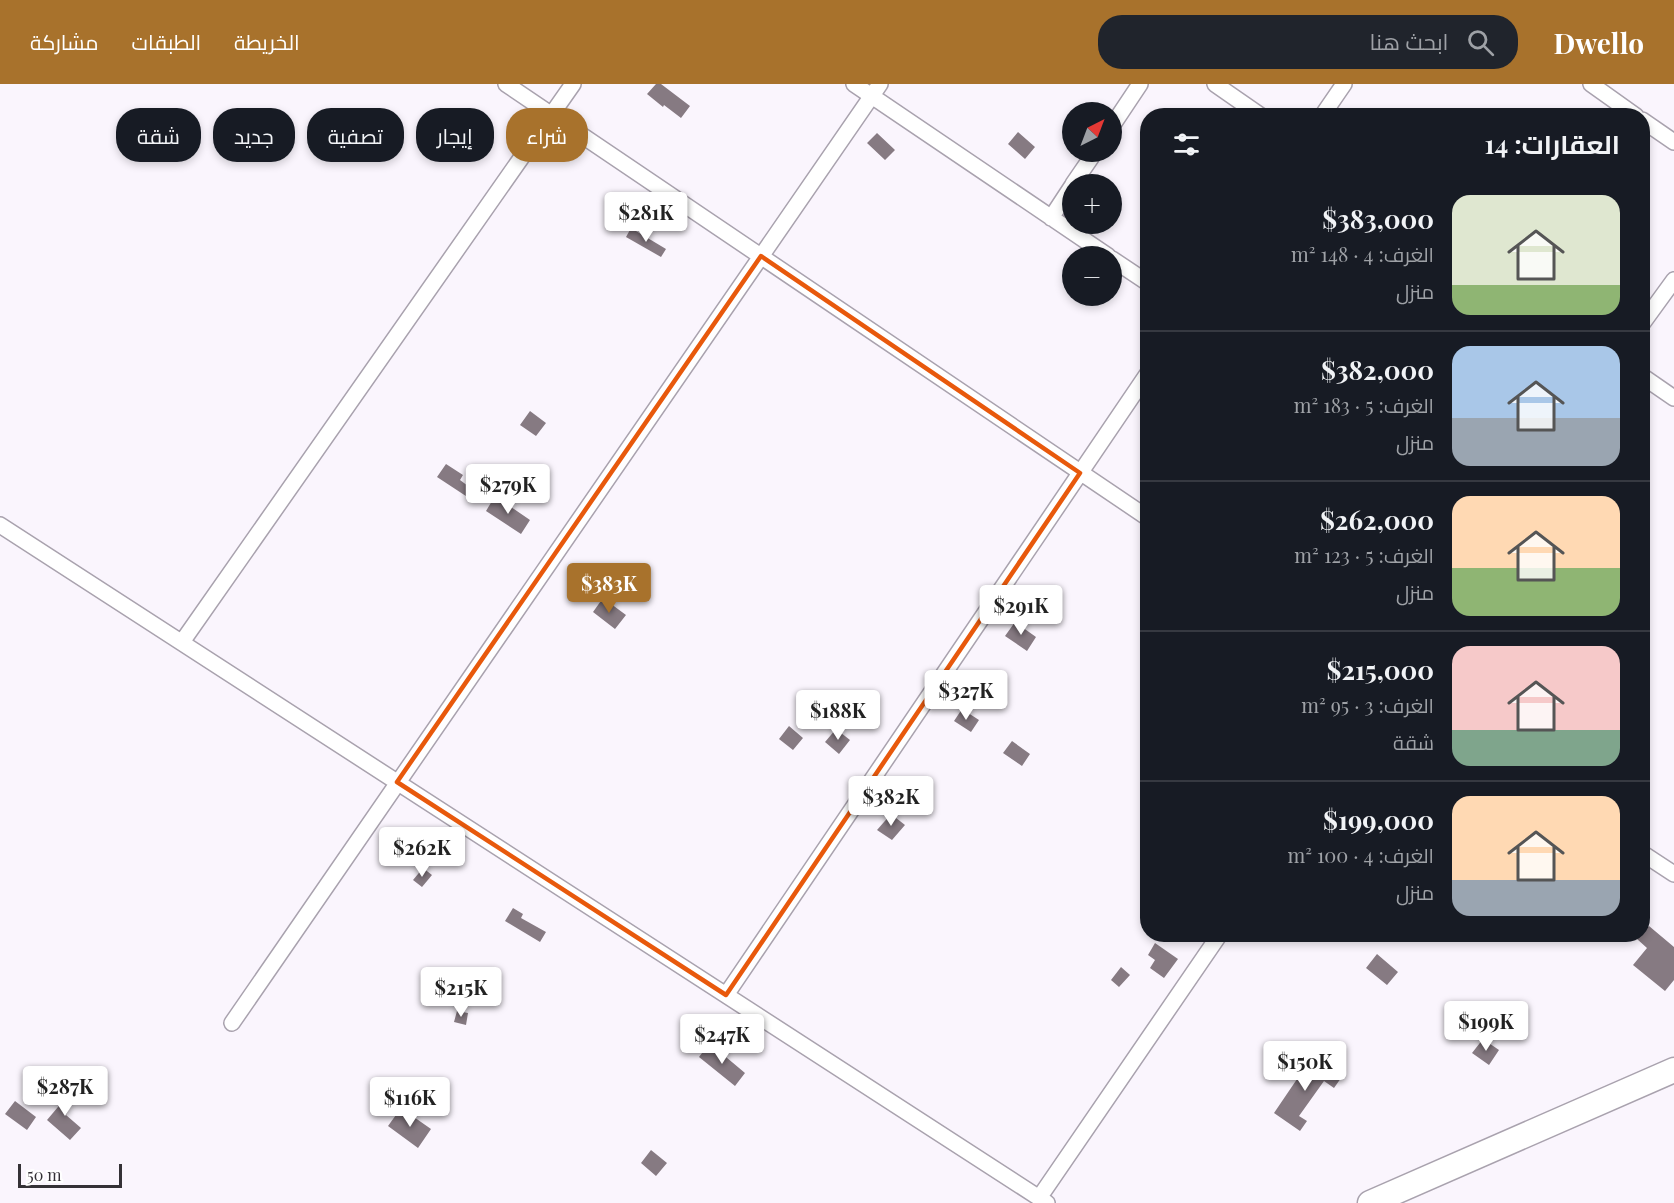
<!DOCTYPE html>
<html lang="ar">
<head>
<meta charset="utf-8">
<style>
	body { margin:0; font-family:"Playfair Display",Cairo,serif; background:#20242c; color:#f1f3f6; direction:rtl; height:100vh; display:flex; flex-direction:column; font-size:22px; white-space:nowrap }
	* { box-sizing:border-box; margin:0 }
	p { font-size:20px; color:#9ea1a6 }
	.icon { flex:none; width:33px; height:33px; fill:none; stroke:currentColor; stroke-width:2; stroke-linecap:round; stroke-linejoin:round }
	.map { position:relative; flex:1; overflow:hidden; direction:ltr }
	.side { position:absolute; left:1140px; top:24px; width:510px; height:834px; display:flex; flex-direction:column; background:#171b24; border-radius:24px; box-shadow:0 3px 9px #0003; direction:rtl }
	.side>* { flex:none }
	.banner { position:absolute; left:18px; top:24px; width:570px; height:54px; direction:rtl; display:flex; gap:12px }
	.needle { width:39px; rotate:42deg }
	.buttons { position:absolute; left:1062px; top:18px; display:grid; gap:12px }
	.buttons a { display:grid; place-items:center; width:60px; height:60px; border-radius:50%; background:#171b24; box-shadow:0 3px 9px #0003; font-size:30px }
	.scale { position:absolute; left:18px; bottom:15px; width:104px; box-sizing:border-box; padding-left:6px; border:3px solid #343136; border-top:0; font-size:16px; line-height:21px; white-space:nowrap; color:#343136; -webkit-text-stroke:4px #fff; paint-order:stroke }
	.price { position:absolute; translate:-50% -51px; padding:0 14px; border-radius:6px; background:#fff; color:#222; font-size:20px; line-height:39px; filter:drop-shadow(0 2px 3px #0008) }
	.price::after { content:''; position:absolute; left:50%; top:36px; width:18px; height:14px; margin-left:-9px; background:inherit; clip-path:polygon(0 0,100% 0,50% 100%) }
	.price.on { background:#a8722c; color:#fff }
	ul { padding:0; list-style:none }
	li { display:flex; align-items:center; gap:18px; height:150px; padding:0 30px }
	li+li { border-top:2px solid #363941 }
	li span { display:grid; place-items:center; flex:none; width:168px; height:120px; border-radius:18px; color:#555 }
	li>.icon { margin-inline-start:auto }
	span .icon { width:72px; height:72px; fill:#fffc; stroke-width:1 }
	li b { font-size:26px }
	h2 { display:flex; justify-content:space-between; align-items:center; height:72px; padding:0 30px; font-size:26px }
	.chip { padding:0 21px; border-radius:24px; background:#171b24; box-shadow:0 3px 9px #0003; font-size:21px; line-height:54px }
	.chip.on { background:#a8722c; color:#fff }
	header { display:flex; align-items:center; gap:36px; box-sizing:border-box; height:84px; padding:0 30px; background:#a8722c; color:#fff }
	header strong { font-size:28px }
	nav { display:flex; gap:33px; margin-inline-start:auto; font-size:21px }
	.search { width:420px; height:54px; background:#20242c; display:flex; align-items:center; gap:15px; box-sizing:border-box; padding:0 21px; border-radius:24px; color:#9ea1a6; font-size:22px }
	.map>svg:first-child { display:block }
	.building { fill:#867a82 }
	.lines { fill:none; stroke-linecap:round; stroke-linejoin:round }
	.street-casing { stroke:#a9a2ae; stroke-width:18 }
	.primary-casing { stroke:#a9a2ae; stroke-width:27 }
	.street { stroke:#fff; stroke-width:15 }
	.primary { stroke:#fff; stroke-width:24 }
	.marked { fill:none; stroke:#e8590c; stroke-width:4.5; stroke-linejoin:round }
</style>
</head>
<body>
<header>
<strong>Dwello</strong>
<div class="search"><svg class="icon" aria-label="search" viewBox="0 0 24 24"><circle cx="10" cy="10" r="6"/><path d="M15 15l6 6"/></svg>ابحث هنا</div>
<nav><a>الخريطة</a><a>الطبقات</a><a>مشاركة</a></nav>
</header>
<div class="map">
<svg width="1674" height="1119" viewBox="0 0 1674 1119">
	<rect width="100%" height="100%" fill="#faf5fd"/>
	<path class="building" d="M656,0H661L690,22L681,34L664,21L663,23L647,10Z
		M1018,48L1035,63L1025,75L1008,60Z
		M877,49L895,66L885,76L867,59Z
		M631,144L666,165L661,173L626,153Z
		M530,327L546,339L536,352L520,341Z
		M446,380L463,391L460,396L480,411L475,418L437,393Z
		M495,412L530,436L521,450L486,427Z
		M603,514L626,531L615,545L593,528Z
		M1015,538L1036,553L1027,567L1005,552Z
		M962,625L979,636L971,648L954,637Z
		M789,642L803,654L793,666L779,655Z
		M836,645L850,656L839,670L825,658Z
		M1012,657L1030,670L1022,682L1003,669Z
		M891,730L905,741L892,756L877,746Z
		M423,784L432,791L422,803L413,796Z
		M513,824L523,830L521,834L546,848L540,858L505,837Z
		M1649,842L1674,863V896L1665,907L1633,881L1647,864L1637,855Z
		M1155,859L1178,875L1164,894L1150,884L1155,876L1148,871Z
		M1377,870L1398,888L1387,901L1366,884Z
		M1121,883L1130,891L1119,903L1111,896Z
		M457,927L468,929L466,941L454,938Z
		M1483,955L1499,966L1489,981L1472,969Z
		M708,961L719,969L720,968L745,989L735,1002L699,973Z
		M1312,973L1341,994L1334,1004L1324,997L1299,1032L1307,1037L1300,1047L1274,1029Z
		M74,1004L78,1006L66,1031L81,1044L70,1056L47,1036Z
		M15,1017L36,1033L27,1046L5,1030Z
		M401,1024L431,1045L418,1064L388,1042Z
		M651,1066L667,1079L656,1092L641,1079Z"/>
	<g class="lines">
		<g class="street-casing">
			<path id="street" d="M506,0L1148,434
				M854,0L1108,172
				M1215,0L1261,32
				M1591,0L1636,32
				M1322,32L1344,0
				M1642,36L1674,58
				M1112,42L1140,0
				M1073,100L1095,68
				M1051,134L1072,102
				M1112,175L1148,199
				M1642,240L1674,196
				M1642,292L1674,314
				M0,441L1047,1119
				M182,558L573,0
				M1642,769L1674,790
				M726,911L1148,289
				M232,939L880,0
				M1039,1114L1220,850"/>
		</g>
		<g class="primary-casing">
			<path id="primary" d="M1370,1119L1674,986"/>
		</g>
		<use href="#street" class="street"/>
		<use href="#primary" class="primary"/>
	</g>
	<path class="marked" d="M761,172L1080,389L726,911L397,698Z"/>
</svg>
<div class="buttons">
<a><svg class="needle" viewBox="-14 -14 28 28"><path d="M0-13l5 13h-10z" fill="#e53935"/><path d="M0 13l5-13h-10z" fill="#9ea1a6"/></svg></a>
<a>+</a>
<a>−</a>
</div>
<div class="scale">50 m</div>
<b class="price" style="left:646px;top:159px">$281K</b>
<b class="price" style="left:508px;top:431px">$279K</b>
<b class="price on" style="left:609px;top:530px">$383K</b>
<b class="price" style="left:1021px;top:552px">$291K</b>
<b class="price" style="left:966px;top:637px">$327K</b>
<b class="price" style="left:838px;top:657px">$188K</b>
<b class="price" style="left:891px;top:743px">$382K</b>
<b class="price" style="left:422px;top:794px">$262K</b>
<b class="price" style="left:461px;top:934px">$215K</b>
<b class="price" style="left:1486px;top:968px">$199K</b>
<b class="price" style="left:722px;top:981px">$247K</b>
<b class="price" style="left:1305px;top:1008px">$150K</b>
<b class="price" style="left:65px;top:1033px">$287K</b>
<b class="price" style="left:410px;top:1044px">$116K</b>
<div class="banner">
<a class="chip on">شراء</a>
<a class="chip">إيجار</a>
<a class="chip">تصفية</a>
<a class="chip">جديد</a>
<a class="chip">شقة</a>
</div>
<section class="side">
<h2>العقارات: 14<svg class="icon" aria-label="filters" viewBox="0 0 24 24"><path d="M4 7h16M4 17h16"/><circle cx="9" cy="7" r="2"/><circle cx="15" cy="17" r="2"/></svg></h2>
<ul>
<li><span style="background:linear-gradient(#dfe7d0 75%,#8fb573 0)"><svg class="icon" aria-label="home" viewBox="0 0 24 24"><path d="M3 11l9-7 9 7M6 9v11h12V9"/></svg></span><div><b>$383,000</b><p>الغرف: 4 · 148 m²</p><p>منزل</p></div></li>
<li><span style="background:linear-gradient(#a9c7e8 60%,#9aa5b1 0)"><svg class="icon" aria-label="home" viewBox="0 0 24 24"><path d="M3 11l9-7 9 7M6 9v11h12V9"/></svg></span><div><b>$382,000</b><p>الغرف: 5 · 183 m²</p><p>منزل</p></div></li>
<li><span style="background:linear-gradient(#ffd9b3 60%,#8fb573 0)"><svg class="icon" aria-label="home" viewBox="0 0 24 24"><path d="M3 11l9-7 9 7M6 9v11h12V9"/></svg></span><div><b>$262,000</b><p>الغرف: 5 · 123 m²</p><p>منزل</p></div></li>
<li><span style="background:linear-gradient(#f6c9c9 70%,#7fa58c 0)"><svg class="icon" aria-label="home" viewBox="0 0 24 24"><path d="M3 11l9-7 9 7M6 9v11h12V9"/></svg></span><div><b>$215,000</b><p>الغرف: 3 · 95 m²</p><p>شقة</p></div></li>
<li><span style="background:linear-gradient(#ffd9b3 70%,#9aa5b1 0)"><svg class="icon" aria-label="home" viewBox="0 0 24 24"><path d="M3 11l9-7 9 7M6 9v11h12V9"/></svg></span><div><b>$199,000</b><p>الغرف: 4 · 100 m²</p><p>منزل</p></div></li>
</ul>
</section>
</div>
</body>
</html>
